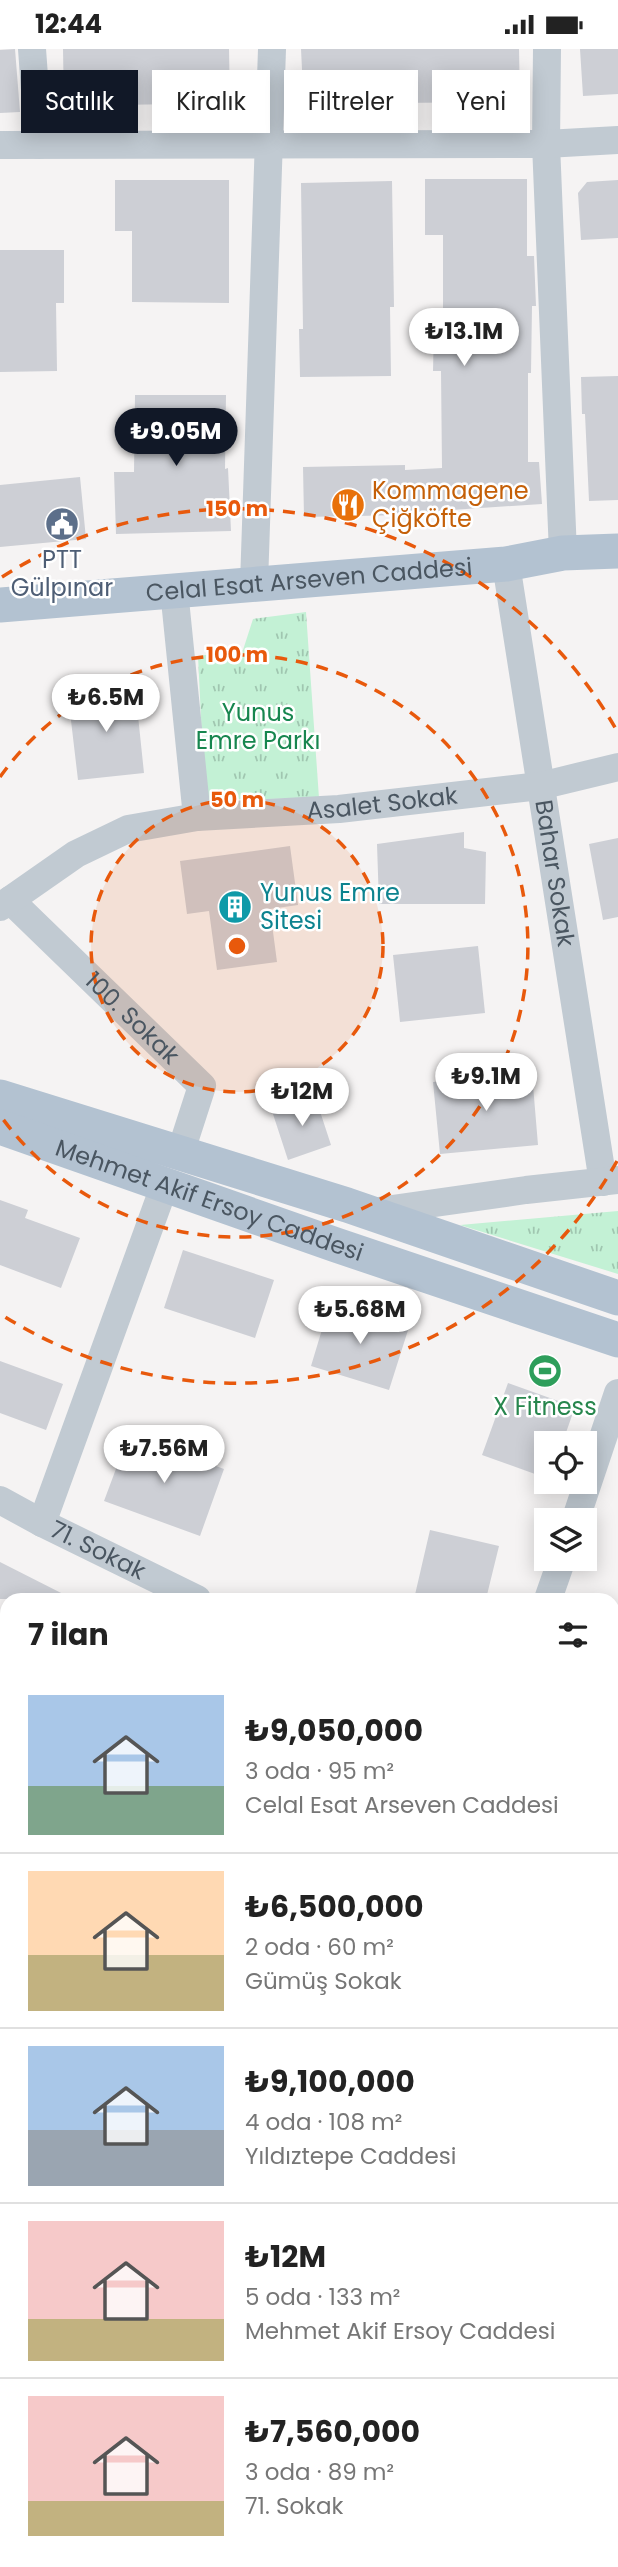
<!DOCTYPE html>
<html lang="tr">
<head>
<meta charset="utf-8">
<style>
	body { margin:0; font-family:Poppins,sans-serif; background:#f6f6f6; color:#222; height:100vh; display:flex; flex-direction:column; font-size:26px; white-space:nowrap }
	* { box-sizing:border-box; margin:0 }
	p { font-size:23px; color:#767676 }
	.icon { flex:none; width:38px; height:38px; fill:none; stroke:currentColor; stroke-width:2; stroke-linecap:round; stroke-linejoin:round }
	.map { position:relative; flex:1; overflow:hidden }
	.drawer { position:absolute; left:0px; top:1544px; width:620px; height:975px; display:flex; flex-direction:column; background:#fff; border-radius:21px 21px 0 0; box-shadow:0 4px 18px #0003 }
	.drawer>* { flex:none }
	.banner { position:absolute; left:21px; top:21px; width:578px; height:63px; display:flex; gap:14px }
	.tools { position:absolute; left:534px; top:1382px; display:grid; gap:14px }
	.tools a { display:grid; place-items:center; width:63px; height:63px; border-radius:0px; background:#fff; box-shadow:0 4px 18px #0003; font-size:35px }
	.price { position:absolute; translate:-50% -60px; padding:0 16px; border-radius:24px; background:#fff; color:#222; font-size:23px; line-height:46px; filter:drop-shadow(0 2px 4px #0008) }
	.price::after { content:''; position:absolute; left:50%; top:42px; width:21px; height:16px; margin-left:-10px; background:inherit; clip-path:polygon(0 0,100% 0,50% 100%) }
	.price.on { background:#111827; color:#fff }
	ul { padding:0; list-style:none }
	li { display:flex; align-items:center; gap:21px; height:175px; padding:0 28px }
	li+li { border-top:2px solid #e0e0e0 }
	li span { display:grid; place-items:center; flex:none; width:196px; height:140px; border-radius:0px; color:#555 }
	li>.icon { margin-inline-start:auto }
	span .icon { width:84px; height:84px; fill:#fffc; stroke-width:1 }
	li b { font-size:30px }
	h2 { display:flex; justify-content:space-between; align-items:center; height:84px; padding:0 28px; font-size:30px }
	.tag { padding:0 24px; border-radius:0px; background:#fff; box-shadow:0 4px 18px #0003; font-size:24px; line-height:63px }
	.tag.on { background:#111827; color:#fff }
	.status { display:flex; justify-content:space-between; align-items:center; height:49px; padding:0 35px; background:#fff; direction:ltr }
	.status svg { height:19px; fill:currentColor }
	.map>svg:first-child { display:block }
	.grass { fill:url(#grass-tufts) }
	.building { fill:#cdcfd5 }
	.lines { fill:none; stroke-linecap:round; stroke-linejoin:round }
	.minor { stroke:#c1cad2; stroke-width:28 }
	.major { stroke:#b3c2d1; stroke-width:35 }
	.ring { fill:none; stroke:#e8590c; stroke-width:3.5; stroke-dasharray:12 9 }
	.labels { text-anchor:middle; stroke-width:5; stroke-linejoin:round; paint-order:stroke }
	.food-label { font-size:24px; fill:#c56008; stroke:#fff; text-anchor:start }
	.service-label { font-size:24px; fill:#4e5e75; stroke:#fff }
	.street-label { font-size:24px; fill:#4a5661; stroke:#fff }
	.park-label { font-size:24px; fill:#17864f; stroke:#fff }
	.culture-label { font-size:24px; fill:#0d838f; stroke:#fff; text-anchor:start }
	.leisure-label { font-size:24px; fill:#27864d; stroke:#fff }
	.centre { fill:#e8590c; stroke:#fff; stroke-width:3.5 }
	.ring-label { font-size:21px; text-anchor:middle; font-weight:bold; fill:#e8590c; stroke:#fff; stroke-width:5; stroke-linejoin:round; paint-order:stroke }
</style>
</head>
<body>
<div class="status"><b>12:44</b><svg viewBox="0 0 49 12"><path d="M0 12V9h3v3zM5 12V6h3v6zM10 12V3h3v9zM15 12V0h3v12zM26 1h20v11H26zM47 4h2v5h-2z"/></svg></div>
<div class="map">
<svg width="618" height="2518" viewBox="0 0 618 2518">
	<defs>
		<pattern id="grass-tufts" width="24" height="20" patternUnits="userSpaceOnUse" patternTransform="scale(1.75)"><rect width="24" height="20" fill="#c3f1d5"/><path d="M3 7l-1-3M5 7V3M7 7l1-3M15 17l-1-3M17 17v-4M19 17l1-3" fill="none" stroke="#a0c6b0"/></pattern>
	</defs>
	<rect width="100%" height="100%" fill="#f5f3f3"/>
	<path class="grass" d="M306,563L319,749L205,751L198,607L243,601L253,570Z
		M618,1162V1225L460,1176Z"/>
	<path class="building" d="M15,0L20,63L0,64V1Z
		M63,0H229L230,54L64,57Z
		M301,0H519L520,53L393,54V56L304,61Z
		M580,0H618V45L583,47Z
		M425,130H527V207H534L536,257H532L531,324H528V413H539L542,455L406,464V466L304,468L303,418L405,416V421L442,419L441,322H433L434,278L443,279V186H425Z
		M115,131H229V254L132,253V182H115Z
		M618,131V189L581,191L578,144L587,133Z
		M392,132L394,258H390L391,327L300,328L299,280H303L301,134Z
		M0,201H64V254H56L57,322L0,323Z
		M618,327V451L589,452L585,365H582L581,328Z
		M135,346H226L225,420L228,419L231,482L116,485L114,423H134Z
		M80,428L86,490L0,498V436Z
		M135,638L144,724L78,731L68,646Z
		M464,783V799L486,803L485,855H379L377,795Z
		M618,789V868L603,871L589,795Z
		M290,797L298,856L270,860L277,913L217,921L209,862L187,865L180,812Z
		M478,897L485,964L400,973L393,906Z
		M532,1024L538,1096L440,1105L433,1033Z
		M315,1047L331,1096L288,1111L272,1062Z
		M0,1151L28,1161L25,1169L80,1189L61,1239L0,1216Z
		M183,1201L274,1231L255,1289L164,1259Z
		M330,1254L409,1278L389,1341L311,1317Z
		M0,1312L63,1335L46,1381L0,1364Z
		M508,1334L575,1358L562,1395H546V1429L482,1406Z
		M129,1385L224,1420L200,1487L104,1452Z
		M430,1481L499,1497L486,1550H414Z
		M0,1513L73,1550H0Z"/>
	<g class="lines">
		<g class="minor">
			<path d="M32,0L39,96"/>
			<path d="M547,0L546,95L563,504"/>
			<path d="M0,96L546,95L618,91"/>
			<path id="s1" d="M506,515L603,1133"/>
			<path d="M254,535L272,0"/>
			<path d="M174,541L197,768"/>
			<path id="s2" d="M10,851L202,1037L180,1105"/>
			<path id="s3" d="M0,858L76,805L128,780L197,768L339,760L540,737L618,718"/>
			<path d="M371,1163L526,1141L618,1131"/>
			<path id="s4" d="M0,1451L42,1474L197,1550"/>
			<path d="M575,1472L618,1344"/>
			<path d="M42,1474L165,1135"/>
			<path d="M548,1550L562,1510"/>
			<path d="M0,1624L7,1628"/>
			<path d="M612,1682L618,1684"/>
			<path d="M612,1744L618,1718"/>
			<path d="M0,1926L7,1931"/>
			<path d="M612,1991L618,1992"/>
			<path d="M0,2180L7,2183"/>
			<path d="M612,2281L618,2292"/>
			<path d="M0,2443L7,2446"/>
			<path d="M184,2511L203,2518"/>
			<path d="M37,2518L40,2511"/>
			<path d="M226,2518L230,2511"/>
		</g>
		<g class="major">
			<path id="s5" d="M0,556L506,515L563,504L618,502"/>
			<path d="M0,1048L347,1156L618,1249"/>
			<path id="s6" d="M0,1078L336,1196L618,1291"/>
			<path d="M0,1797L7,1800"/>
			<path d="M532,2511L535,2518"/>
		</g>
	</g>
	<circle cx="237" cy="897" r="146" fill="#e8590c" fill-opacity=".12"/>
	<g class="ring">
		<circle cx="237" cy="897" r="146"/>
		<path d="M0 728A291 291 0 1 1 0 1066"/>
		<path d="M617 1112A437 437 0 0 1 2 1266M2 528A437 437 0 0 1 617 682"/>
	</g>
	<defs>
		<g id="restaurant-disc" transform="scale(1.75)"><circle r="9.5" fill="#e8710a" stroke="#fff"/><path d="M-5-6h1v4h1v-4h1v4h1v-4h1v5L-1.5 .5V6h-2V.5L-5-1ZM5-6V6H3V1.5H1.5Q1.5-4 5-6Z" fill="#fff"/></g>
		<g id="civic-disc" transform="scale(1.75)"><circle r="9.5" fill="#5c6f8a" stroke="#fff"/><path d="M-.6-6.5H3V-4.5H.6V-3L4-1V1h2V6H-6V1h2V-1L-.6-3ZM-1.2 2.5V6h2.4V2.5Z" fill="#fff"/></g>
		<g id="building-disc" transform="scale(1.75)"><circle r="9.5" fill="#0f9aa8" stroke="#fff"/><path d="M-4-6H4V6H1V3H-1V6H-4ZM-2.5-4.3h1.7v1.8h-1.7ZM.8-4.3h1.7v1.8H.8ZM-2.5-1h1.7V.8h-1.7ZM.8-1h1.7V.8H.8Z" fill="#fff"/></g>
		<g id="stadium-disc" transform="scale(1.75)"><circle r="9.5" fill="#2e9e5b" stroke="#fff"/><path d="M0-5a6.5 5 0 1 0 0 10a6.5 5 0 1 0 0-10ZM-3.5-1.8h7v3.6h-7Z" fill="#fff"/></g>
	</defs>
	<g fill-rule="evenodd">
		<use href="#restaurant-disc" x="348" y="456"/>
		<use href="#civic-disc" x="62" y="475"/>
		<use href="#building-disc" x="235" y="858"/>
		<use href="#stadium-disc" x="545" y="1322"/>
	</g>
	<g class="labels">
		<g class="food-label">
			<text x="372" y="450">Kommagene<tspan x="372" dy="28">Çiğköfte</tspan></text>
		</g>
		<g class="service-label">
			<text x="62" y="519">PTT<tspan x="62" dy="28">Gülpınar</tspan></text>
		</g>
		<g class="street-label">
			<text dy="8" stroke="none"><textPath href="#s5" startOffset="310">Celal Esat Arseven Caddesi</textPath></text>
			<text dy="8" stroke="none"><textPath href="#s3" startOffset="406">Asalet Sokak</textPath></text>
			<text dy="8" stroke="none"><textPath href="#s1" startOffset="313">Bahar Sokak</textPath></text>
			<text dy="8" stroke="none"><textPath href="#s2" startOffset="170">100. Sokak</textPath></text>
			<text dy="8" stroke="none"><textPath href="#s6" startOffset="222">Mehmet Akif Ersoy Caddesi</textPath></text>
			<text dy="8" stroke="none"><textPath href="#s4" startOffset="110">71. Sokak</textPath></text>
		</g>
		<g class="park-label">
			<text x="258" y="672">Yunus<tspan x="258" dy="28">Emre Parkı</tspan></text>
		</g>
		<g class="culture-label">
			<text x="260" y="852">Yunus Emre<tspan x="260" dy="28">Sitesi</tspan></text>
		</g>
		<g class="leisure-label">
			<text x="545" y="1366">X Fitness</text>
		</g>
	</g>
	<circle cx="237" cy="897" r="10" class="centre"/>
	<g class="ring-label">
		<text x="237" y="467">150 m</text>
		<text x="237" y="613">100 m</text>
		<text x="237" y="758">50 m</text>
	</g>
</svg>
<div class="tools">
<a><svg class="icon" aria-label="locate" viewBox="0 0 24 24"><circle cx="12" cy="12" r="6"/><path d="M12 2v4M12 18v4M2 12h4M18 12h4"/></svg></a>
<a><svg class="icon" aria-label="layers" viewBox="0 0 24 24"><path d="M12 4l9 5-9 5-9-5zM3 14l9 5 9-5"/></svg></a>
</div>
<b class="price" style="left:464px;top:319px">₺13.1M</b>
<b class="price on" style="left:176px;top:419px">₺9.05M</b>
<b class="price" style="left:106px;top:685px">₺6.5M</b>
<b class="price" style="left:486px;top:1064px">₺9.1M</b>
<b class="price" style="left:302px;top:1079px">₺12M</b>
<b class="price" style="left:360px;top:1297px">₺5.68M</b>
<b class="price" style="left:164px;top:1436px">₺7.56M</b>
<div class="banner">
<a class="tag on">Satılık</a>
<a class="tag">Kiralık</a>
<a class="tag">Filtreler</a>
<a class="tag">Yeni</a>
</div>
<section class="drawer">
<h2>7 ilan<svg class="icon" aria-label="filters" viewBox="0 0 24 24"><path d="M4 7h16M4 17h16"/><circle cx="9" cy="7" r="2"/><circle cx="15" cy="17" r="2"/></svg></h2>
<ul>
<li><span style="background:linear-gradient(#a9c7e8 65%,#7fa58c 0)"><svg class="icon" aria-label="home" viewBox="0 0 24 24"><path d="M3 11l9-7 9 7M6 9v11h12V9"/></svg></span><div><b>₺9,050,000</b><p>3 oda · 95 m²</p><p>Celal Esat Arseven Caddesi</p></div></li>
<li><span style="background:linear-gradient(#ffd9b3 60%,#c2b280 0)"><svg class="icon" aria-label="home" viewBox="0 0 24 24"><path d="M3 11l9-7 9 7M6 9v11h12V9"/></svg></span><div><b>₺6,500,000</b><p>2 oda · 60 m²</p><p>Gümüş Sokak</p></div></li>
<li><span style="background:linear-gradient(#a9c7e8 60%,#9aa5b1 0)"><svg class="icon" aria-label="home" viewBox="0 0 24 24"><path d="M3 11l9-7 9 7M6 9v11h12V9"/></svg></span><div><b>₺9,100,000</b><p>4 oda · 108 m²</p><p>Yıldıztepe Caddesi</p></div></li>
<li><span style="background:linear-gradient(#f6c9c9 70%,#c2b280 0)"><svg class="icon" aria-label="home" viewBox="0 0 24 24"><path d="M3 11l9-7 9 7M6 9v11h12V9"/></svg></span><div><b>₺12M</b><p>5 oda · 133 m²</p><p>Mehmet Akif Ersoy Caddesi</p></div></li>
<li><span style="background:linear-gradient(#f6c9c9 75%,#c2b280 0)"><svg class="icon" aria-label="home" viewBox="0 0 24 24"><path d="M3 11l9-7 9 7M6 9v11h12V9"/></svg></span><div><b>₺7,560,000</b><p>3 oda · 89 m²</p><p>71. Sokak</p></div></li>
</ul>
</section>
</div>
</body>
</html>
